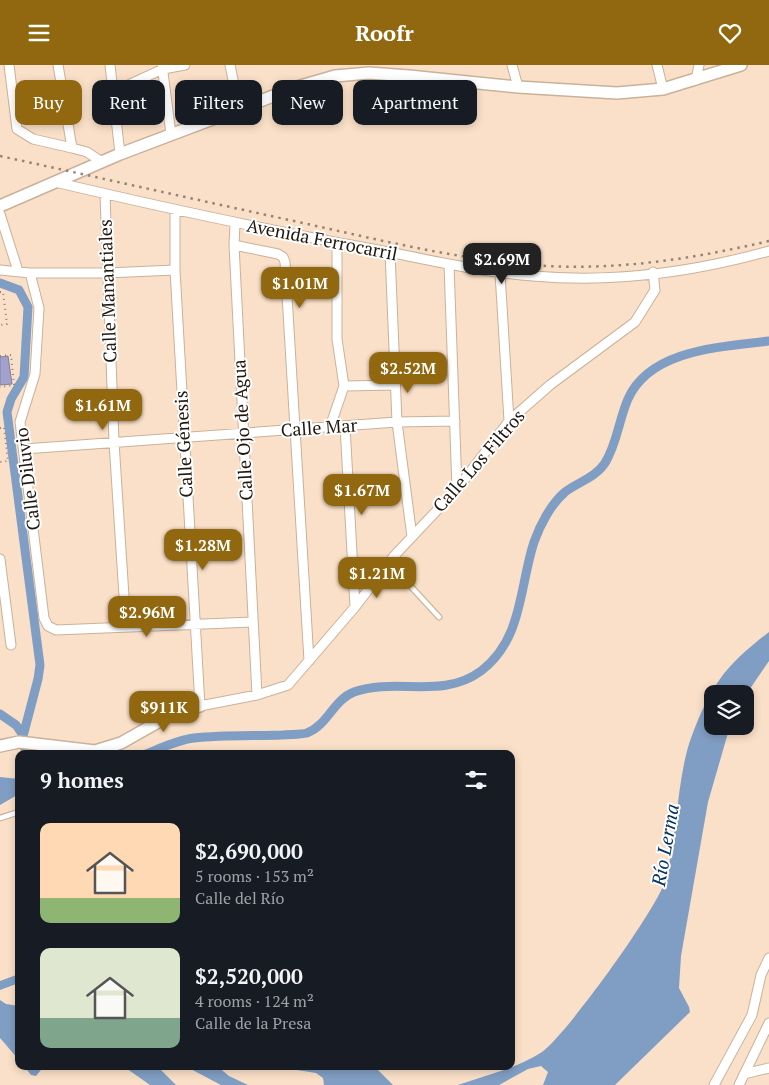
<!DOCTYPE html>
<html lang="en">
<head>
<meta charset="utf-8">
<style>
	body { margin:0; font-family:"PT Serif",serif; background:#20242c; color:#f1f3f6; height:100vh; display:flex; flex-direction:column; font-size:19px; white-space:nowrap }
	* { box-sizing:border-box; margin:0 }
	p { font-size:16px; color:#9ea1a6 }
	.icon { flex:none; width:28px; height:28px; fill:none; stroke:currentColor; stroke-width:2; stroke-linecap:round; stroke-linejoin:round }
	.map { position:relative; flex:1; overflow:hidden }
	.details { position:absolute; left:15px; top:685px; width:500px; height:320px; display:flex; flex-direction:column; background:#171b24; border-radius:10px; box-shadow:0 2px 8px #0003 }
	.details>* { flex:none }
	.top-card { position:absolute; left:15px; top:15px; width:500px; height:45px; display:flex; gap:10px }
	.tools { position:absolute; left:704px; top:620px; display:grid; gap:10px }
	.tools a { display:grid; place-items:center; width:50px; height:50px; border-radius:10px; background:#171b24; box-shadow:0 2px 8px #0003; font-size:25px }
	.price { position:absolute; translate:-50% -42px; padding:0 11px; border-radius:10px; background:#91680f; color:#fff; font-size:16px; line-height:32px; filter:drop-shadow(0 1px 2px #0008) }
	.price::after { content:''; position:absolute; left:50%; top:30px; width:15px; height:11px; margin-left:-8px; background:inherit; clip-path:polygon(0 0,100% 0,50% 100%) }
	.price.selected { background:#222; color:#fff }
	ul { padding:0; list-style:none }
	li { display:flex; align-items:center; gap:15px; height:125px; padding:0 25px }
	li span { display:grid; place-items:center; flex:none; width:140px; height:100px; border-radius:10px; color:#555 }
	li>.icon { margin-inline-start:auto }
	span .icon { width:60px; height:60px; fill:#fffc; stroke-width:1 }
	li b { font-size:21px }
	h2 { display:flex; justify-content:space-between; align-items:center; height:60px; padding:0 25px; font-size:21px }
	.chip { padding:0 18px; border-radius:10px; background:#171b24; box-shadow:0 2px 8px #0003; font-size:18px; line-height:45px }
	.chip.selected { background:#91680f; color:#fff }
	header { display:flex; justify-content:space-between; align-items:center; height:65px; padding:0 25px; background:#91680f; color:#fff; font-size:22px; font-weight:700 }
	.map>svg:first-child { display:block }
	.water { fill:#809ec3 }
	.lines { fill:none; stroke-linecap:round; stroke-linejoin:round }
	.canal { stroke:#809ec3; stroke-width:9 }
	.building { fill:#a2a0cd; stroke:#81809d }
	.service-casing { stroke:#cab19a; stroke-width:7 }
	.minor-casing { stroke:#cab19a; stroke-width:11 }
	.tertiary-casing { stroke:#cab19a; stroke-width:14 }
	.path { stroke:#917f6f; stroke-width:2; stroke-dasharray:1 4; stroke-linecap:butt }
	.service { stroke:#fff; stroke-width:4.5 }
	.minor { stroke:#fff; stroke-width:9 }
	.tertiary { stroke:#fff; stroke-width:11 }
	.rail { stroke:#958473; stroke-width:2.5; stroke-dasharray:2.5 5; stroke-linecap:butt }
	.labels { text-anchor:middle; stroke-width:4; stroke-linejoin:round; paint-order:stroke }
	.street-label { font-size:18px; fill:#20180f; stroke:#fff }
	.water-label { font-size:19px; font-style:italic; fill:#043261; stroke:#fff }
</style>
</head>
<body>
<header><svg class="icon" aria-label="menu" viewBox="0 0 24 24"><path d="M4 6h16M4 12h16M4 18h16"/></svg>Roofr<svg class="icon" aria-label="heart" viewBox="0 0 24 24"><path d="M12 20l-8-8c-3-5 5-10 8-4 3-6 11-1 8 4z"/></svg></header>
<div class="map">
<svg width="769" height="1020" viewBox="0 0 769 1020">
	<rect width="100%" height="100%" fill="#fae0c8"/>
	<path class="water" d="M769,567V596L745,631V629H712V661H730L708,737L681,891L679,923L689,942L690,947L615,1020H543L548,1007L541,1001L528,1004L499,1020H458C486,1010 518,1003 542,987C566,970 657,844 665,816C677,774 676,728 687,686C693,665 707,631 720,614C733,596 752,580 769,567Z
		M0,712L19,714V729L0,740Z
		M19,909V918L0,925V916Z
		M0,935L6,939L19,941V995L0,973Z
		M24,1001H44L36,1011L31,1010Z
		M123,1001H157L176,1020H150Z
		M185,1001H217L229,1011L248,1020H221Z
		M272,1001H366L378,1005L393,1020H324L323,1013L316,1008Z"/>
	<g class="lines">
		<path class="canal" d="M0,218L19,225L28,242L24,312L11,334L7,347L40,600L38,614L23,671
			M0,649L16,660L23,670
			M25,684L27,689
			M146,689C161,683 177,675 194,673C223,670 253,671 282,670C290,669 300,670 307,668C328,660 333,635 354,627C396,612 442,635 481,606C523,574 519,523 534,477C540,460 551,439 565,427C578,417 595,413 605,398C617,379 619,354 628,334C650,284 722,282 769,276"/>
	</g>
	<path class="building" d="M8,291L12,319L0,320V292Z"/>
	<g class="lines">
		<g class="service-casing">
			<path id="service" d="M394,491L402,497L404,514L439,552
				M0,753L19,747"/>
		</g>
		<g class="minor-casing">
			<path id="minor" d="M9,0L17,64L33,74L72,83
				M58,0L72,83L87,87L102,97
				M110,0L120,89
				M162,0L171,69
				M230,0L239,44
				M512,0L518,22
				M657,0L663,24
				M696,15L699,0
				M113,27L163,4L185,0
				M55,117C161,142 266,165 373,184C426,194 479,207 533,211C612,218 694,207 769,186
				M105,129L114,377L126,562
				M175,146V205L200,641L257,630L288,620L355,542L394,491L457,424L509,356L550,320L635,257L655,225L653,207
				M0,149L18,206
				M235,159L234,180L257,630
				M234,180L278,189L283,192L285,197L309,596
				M390,187L397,357L412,472
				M449,200L457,424
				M0,205L30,208H107L175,205
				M30,208L39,243L35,309L20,357L44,553L48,561L56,565L253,557
				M500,208L509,356
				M344,321L395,320
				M345,361L355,542
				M330,362L344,321L337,274V178
				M24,384L397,357L455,356
				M0,494L11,580
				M744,1009L769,1003
				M714,1020L752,950L761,910L769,893
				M739,1020L769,958"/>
		</g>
		<g class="tertiary-casing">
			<path id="tertiary" d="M0,141L120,89L297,22L335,11L369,8L409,11L518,22L617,28L663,24L741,0
				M0,681L19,677L95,686L121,678L174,648L200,641"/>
		</g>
		<path class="path" d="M0,227H3L7,259L0,260
			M0,291L11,290L14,320L0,322
			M0,363L4,362L8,396L0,397"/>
		<use href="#service" class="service"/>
		<use href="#minor" class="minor"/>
		<use href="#tertiary" class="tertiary"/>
		<path class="rail" d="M0,91C101,113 202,136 303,158C384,176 464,196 547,201C622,205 697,193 769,176"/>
	</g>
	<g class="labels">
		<g class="street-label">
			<text transform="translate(322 175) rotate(11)" y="6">Avenida Ferrocarril</text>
			<text transform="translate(108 226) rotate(-92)" y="6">Calle Manantiales</text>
			<text transform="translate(319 363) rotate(-4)" y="6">Calle Mar</text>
			<text transform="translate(243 365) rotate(-93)" y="6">Calle Ojo de Agua</text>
			<text transform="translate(184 379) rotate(-93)" y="6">Calle Génesis</text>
			<text transform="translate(479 396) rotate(-49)" y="6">Calle Los Filtros</text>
			<text transform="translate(28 414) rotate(-97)" y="6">Calle Diluvio</text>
		</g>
		<g class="water-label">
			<text transform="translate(665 780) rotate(-80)" y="7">Río Lerma</text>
		</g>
	</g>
</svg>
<div class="tools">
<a><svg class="icon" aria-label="layers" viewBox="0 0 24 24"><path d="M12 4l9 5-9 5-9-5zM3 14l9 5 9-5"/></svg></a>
</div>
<b class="price selected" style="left:502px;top:220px">$2.69M</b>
<b class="price" style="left:300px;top:244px">$1.01M</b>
<b class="price" style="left:408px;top:329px">$2.52M</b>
<b class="price" style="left:103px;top:366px">$1.61M</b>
<b class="price" style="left:362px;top:451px">$1.67M</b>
<b class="price" style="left:203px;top:506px">$1.28M</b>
<b class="price" style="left:377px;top:534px">$1.21M</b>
<b class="price" style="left:147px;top:573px">$2.96M</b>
<b class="price" style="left:164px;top:668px">$911K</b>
<div class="top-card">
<a class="chip selected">Buy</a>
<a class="chip">Rent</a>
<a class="chip">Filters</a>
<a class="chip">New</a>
<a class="chip">Apartment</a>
</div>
<section class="details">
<h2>9 homes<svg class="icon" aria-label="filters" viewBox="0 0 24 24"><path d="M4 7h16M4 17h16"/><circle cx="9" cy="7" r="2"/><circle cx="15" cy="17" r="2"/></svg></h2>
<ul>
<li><span style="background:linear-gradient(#ffd9b3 75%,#8fb573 0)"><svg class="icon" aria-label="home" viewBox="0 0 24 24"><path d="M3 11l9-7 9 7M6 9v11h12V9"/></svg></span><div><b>$2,690,000</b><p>5 rooms · 153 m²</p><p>Calle del Río</p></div></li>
<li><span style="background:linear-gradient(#dfe7d0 70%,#7fa58c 0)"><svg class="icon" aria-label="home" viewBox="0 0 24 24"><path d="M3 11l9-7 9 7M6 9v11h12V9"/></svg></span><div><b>$2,520,000</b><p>4 rooms · 124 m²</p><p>Calle de la Presa</p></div></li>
</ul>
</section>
</div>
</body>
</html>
